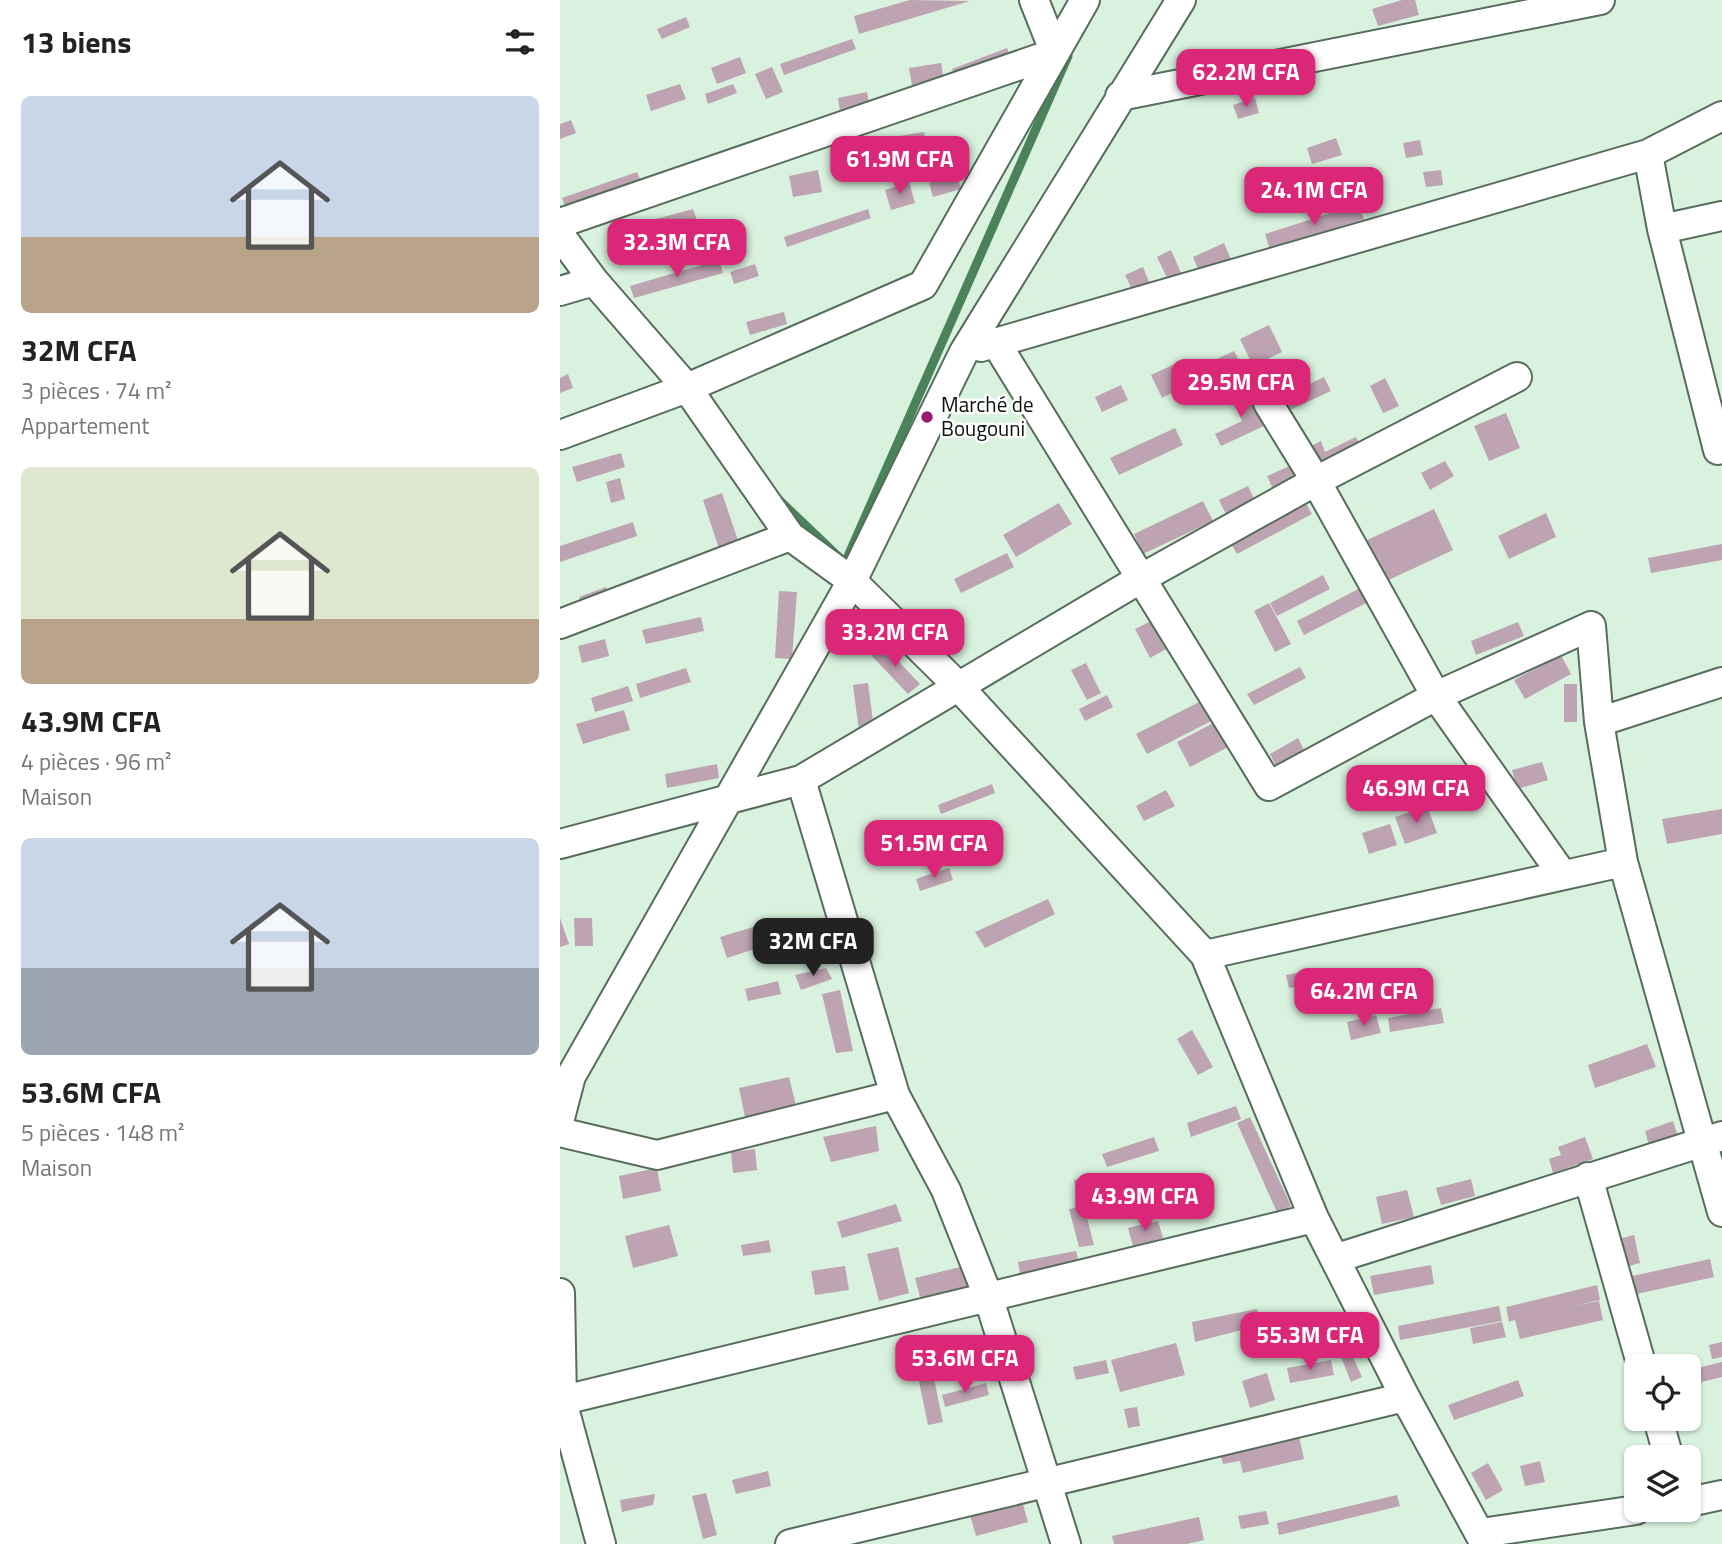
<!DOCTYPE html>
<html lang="fr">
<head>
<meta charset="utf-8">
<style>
	body { margin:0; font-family:"Titillium Web",sans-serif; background:#f6f6f6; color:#222; height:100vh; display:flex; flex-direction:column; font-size:26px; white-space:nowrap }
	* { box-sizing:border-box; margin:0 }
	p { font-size:23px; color:#767676 }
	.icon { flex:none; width:38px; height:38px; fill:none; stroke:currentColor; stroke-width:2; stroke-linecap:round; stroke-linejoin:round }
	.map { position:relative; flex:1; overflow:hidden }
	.sheet { display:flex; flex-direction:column; background:#fff; width:560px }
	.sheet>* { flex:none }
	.fabs { position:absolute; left:1064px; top:1354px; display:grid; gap:14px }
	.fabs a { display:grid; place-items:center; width:77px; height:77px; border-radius:10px; background:#fff; box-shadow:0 2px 5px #0004; font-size:35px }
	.price { position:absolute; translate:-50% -60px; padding:0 16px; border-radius:14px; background:#db2777; color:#fff; font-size:23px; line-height:46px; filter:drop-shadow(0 2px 4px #0008) }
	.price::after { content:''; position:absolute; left:50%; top:42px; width:21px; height:16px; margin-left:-10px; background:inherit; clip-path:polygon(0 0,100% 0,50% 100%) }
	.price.active { background:#222; color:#fff }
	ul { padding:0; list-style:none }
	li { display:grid; align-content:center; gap:14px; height:371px; padding:0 21px }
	li span { display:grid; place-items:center; height:217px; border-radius:10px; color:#555 }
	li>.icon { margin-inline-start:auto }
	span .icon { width:126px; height:126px; fill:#fffc; stroke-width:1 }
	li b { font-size:30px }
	h2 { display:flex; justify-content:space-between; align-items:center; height:84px; padding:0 21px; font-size:30px }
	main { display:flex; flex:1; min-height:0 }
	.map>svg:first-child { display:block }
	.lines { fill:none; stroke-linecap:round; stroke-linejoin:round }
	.stream { stroke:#4a8259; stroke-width:9 }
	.building { fill:#bea3b2 }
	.street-casing { stroke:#576d5c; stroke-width:32 }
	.street { stroke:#fff; stroke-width:28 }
	.poi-dot { fill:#991a71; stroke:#fff; stroke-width:2.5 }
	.labels { text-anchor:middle; stroke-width:5; stroke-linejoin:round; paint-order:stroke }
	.poi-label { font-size:21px; fill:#0a130c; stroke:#fff; text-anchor:start }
</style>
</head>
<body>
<main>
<section class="sheet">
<h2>13 biens<svg class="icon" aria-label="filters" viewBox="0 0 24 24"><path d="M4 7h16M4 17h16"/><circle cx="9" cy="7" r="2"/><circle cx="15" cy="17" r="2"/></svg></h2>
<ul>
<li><span style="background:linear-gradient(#c9d6e8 65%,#b9a48a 0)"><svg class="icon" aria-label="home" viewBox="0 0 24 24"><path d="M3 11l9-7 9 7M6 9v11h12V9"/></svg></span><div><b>32M CFA</b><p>3 pièces · 74 m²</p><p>Appartement</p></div></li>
<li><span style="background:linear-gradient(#dfe7d0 70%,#b9a48a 0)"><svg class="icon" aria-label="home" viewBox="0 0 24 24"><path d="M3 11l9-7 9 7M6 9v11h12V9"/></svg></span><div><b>43.9M CFA</b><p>4 pièces · 96 m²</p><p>Maison</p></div></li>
<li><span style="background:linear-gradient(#c9d6e8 60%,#9aa5b1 0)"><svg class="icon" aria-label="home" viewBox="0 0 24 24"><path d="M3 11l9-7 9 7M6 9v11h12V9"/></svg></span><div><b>53.6M CFA</b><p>5 pièces · 148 m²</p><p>Maison</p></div></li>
</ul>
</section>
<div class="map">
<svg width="1162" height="1544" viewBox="0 0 1162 1544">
	<rect width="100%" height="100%" fill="#d9f2de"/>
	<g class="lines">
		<path class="stream" d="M219,500L285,563L508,56"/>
	</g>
	<path class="building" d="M350,0L410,1L299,34L294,16Z
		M842,0H855L859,15L818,26L812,9Z
		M126,17L130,27L102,39L97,29Z
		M292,39L296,49L224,75L220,64Z
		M447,48L451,59L397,81L392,69Z
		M180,57L186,73L157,84L151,68Z
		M381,63L385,87L353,92L349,68Z
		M212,67L223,92L206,99L195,74Z
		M120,84L126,99L91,111L86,95Z
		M173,84L177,93L148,104L145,94Z
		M307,92L311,112L281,117L278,98Z
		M695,98L699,113L678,119L673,105Z
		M11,120L16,133L0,139V124Z
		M364,132L366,145L342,149L339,136Z
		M776,138L782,155L752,164L747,148Z
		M860,140L863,155L846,158L843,143Z
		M258,170L262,192L233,197L229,176Z
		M881,170L883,185L866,187L863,172Z
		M77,172L82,184L7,211L2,198Z
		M397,175L401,189L373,197L369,183Z
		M349,182L355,203L331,210L325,190Z
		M798,204L804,219L710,250L705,234Z
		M133,209L138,223L74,241L70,226Z
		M308,209L311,218L227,247L224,237Z
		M664,243L672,262L641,276L633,257Z
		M611,250L622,275L608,280L597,257Z
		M159,260L163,273L74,298L70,286Z
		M195,264L199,276L174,284L170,272Z
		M583,267L589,282L572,290L565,275Z
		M224,312L227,324L190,335L186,322Z
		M709,325L722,352L693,366L680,339Z
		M674,351L682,366L647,382L640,367Z
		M619,362L630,384L602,398L591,375Z
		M8,374L13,388L0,393V378Z
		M764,377L771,391L728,411L721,398Z
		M825,378L839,406L823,413L810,386Z
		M561,385L568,400L542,412L535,397Z
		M685,387L704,426L661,446L655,434L682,421L670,395Z
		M946,413L960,448L929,461L914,426Z
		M615,428L623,445L559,475L550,458Z
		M796,437L804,452L759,473L747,448L761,441L765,452Z
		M61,453L65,467L17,482L12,467Z
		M885,461L894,476L870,490L861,473Z
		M734,464L741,480L715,493L707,476Z
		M60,478L65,499L51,503L46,482Z
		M688,486L697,505L668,518L659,500Z
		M162,493L185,561L165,567L143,500Z
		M743,498L752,514L677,554L668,538Z
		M643,501L653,521L583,554L574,534Z
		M499,503L512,524L456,557L443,535Z
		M874,509L893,550L822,583L803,542Z
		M986,513L996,537L949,559L938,536Z
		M73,522L77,536L0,562V546Z
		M1162,544V560L1091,573L1088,558Z
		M447,553L454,567L401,593L394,579Z
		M763,575L770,589L717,616L710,603Z
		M806,585L814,599L744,635L737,621Z
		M46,587L51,602L24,610L19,597Z
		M219,591L237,592L232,659L215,658Z
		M709,603L731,644L715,652L694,611Z
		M141,617L144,631L86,644L82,630Z
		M593,620L608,648L590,658L575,629Z
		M958,622L964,636L916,655L911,641Z
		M45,639L49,656L22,663L18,646Z
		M322,644L360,684L348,694L310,654Z
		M1001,655L1011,674L965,699L954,680Z
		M526,663L541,693L527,700L511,670Z
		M740,667L746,678L694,705L687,694Z
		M126,668L131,682L80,698L76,684Z
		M308,683L314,729L299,731L293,685Z
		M1004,684H1017V722H1004Z
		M68,686L73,701L35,712L31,698Z
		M547,695L553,707L525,721L519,709Z
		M649,697L659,717L587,754L576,734Z
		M64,710L70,730L23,744L16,724Z
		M661,719L674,744L630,767L617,742Z
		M738,738L747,756L718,770L710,754Z
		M982,762L988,780L957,789L952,770Z
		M157,764L159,778L107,788L105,774Z
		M862,773L871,798L839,808L830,784Z
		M913,774L920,793L900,799L894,780Z
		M432,784L435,793L381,814L378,805Z
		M606,790L615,806L584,821L576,806Z
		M867,806L877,833L845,844L835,817Z
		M1162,809V834L1107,844L1102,819Z
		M830,824L837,845L809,854L802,833Z
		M428,831L439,852L410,865L400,844Z
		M389,868L393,880L360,891L356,879Z
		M488,899L495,914L425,948L415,932Z
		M0,918L9,944L0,947Z
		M14,918H32L33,946H15Z
		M216,920L223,940L167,958L160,937Z
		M266,968L272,979L241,990L235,975Z
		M761,968L763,982L729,988L726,975Z
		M218,981L221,994L188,1001L185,989Z
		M280,990L293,1051L276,1053L262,994Z
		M881,1008L884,1023L830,1032L828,1018Z
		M816,1015L821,1033L791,1040L787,1022Z
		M632,1030L653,1067L638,1075L617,1039Z
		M1087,1044L1096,1067L1035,1088L1028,1065Z
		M229,1077L236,1106L185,1117L179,1088Z
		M676,1106L681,1119L631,1137L627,1123Z
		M690,1117L731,1206L717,1212L677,1123Z
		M1113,1121L1118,1136L1089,1146L1085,1131Z
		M316,1126L319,1151L271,1162L263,1137Z
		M594,1137L599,1151L547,1167L542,1154Z
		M1025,1137L1033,1159L993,1173L989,1159L1001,1155L998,1147Z
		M195,1149L197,1170L173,1173L171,1152Z
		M97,1168L101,1191L63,1199L59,1176Z
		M543,1174L546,1189L517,1195L514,1180Z
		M911,1179L915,1196L881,1205L876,1188Z
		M582,1180L592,1213L578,1218L568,1184Z
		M847,1190L854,1217L822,1224L816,1197Z
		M336,1204L342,1221L282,1238L277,1222Z
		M524,1206L534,1245L519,1247L509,1209Z
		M598,1221L603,1238L573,1246L568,1228Z
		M109,1225L118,1256L73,1268L65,1236Z
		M1074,1235L1080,1263L1061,1268L1055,1240Z
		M209,1240L211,1252L183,1256L181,1245Z
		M338,1247L349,1293L319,1301L307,1254Z
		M516,1251L520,1267L461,1279L458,1262Z
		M1150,1259L1154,1277L1072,1295L1068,1277Z
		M871,1265L874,1284L814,1295L810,1276Z
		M285,1266L289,1290L255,1295L251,1271Z
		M400,1267L410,1287L361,1301L355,1278Z
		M1037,1285L1040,1300L1013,1306L1039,1301L1043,1320L960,1339L955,1320L949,1322L946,1307Z
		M939,1306L942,1321L840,1340L838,1326Z
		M697,1309L701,1325L635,1342L632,1322Z
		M942,1322L946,1337L913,1344L910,1328Z
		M1162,1342V1357L1152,1359L1149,1345Z
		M374,1343L387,1346L394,1376L380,1379Z
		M616,1343L625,1375L560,1392L551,1360Z
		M368,1350L383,1422L368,1425L353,1353Z
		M791,1353L802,1377L791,1382L781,1357Z
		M546,1360L549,1373L516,1380L513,1367Z
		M771,1360L774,1375L730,1383L727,1368Z
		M1162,1362V1377L1129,1385V1370Z
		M707,1373L715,1400L690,1408L682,1381Z
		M958,1380L964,1396L894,1420L888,1405Z
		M426,1383L429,1395L385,1407L382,1395Z
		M577,1407L580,1426L568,1428L564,1409Z
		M738,1432L744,1459L683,1473L680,1461L663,1464L659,1449Z
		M980,1461L985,1482L965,1486L960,1466Z
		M928,1463L943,1490L926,1500L911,1473Z
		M208,1471L211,1486L176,1494L172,1480Z
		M146,1493L157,1535L143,1539L132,1496Z
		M95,1494L93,1505L62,1512L60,1500Z
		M837,1495L840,1506L719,1535L717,1523Z
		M462,1501L468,1522L416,1536L410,1515Z
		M706,1511L709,1524L681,1529L678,1516Z
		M639,1517L644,1540L627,1544H554L552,1536Z"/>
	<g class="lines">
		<g class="street-casing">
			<path id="street" d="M560,96L1040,0
				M1088,154L1102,229L1158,450L1162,449
				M0,223L495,53L474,0
				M1102,229L1162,216
				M0,235L34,281L127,388L230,536L292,581L398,686L645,955L754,1218L845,1397L925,1544
				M0,291L34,281
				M436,343L709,786L876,696L1031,626L1039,722L1063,862L1162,1212
				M421,347L1088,154L1162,116
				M708,403L756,481L876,696L1002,874
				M0,435L127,388L363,285L525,0
				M0,624L230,536
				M1039,722L1162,682
				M241,780L335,1095L386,1190L428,1296L506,1544
				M0,844L241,780L580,579L756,481L957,377
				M645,955L1063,862
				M0,1118L11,1076L292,581L404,352L621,0
				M0,1132L97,1155L335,1095
				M1028,1177L1082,1367
				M777,1258L1162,1136
				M0,1293L2,1401L41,1544
				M0,1401L754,1218
				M1098,1419L1109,1458
				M1129,1502L1162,1495
				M921,1533L1076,1510
				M230,1544L845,1397"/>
		</g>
		<use href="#street" class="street"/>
	</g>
	<circle class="poi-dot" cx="367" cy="417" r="7"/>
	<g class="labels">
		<g class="poi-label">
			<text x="381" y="412">Marché de<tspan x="381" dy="24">Bougouni</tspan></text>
		</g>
	</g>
</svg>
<div class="fabs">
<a><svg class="icon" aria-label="locate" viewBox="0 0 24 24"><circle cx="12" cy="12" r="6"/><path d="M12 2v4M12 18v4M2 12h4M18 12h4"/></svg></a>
<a><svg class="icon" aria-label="layers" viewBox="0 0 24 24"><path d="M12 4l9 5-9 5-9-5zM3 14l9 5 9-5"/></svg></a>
</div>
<b class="price" style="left:686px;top:109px">62.2M CFA</b>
<b class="price" style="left:340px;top:196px">61.9M CFA</b>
<b class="price" style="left:754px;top:227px">24.1M CFA</b>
<b class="price" style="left:117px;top:279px">32.3M CFA</b>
<b class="price" style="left:681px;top:419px">29.5M CFA</b>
<b class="price" style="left:335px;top:669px">33.2M CFA</b>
<b class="price" style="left:856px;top:825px">46.9M CFA</b>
<b class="price" style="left:374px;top:880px">51.5M CFA</b>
<b class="price active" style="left:253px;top:978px">32M CFA</b>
<b class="price" style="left:804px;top:1028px">64.2M CFA</b>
<b class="price" style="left:585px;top:1233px">43.9M CFA</b>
<b class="price" style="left:750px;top:1372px">55.3M CFA</b>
<b class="price" style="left:405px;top:1395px">53.6M CFA</b>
</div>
</main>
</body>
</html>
